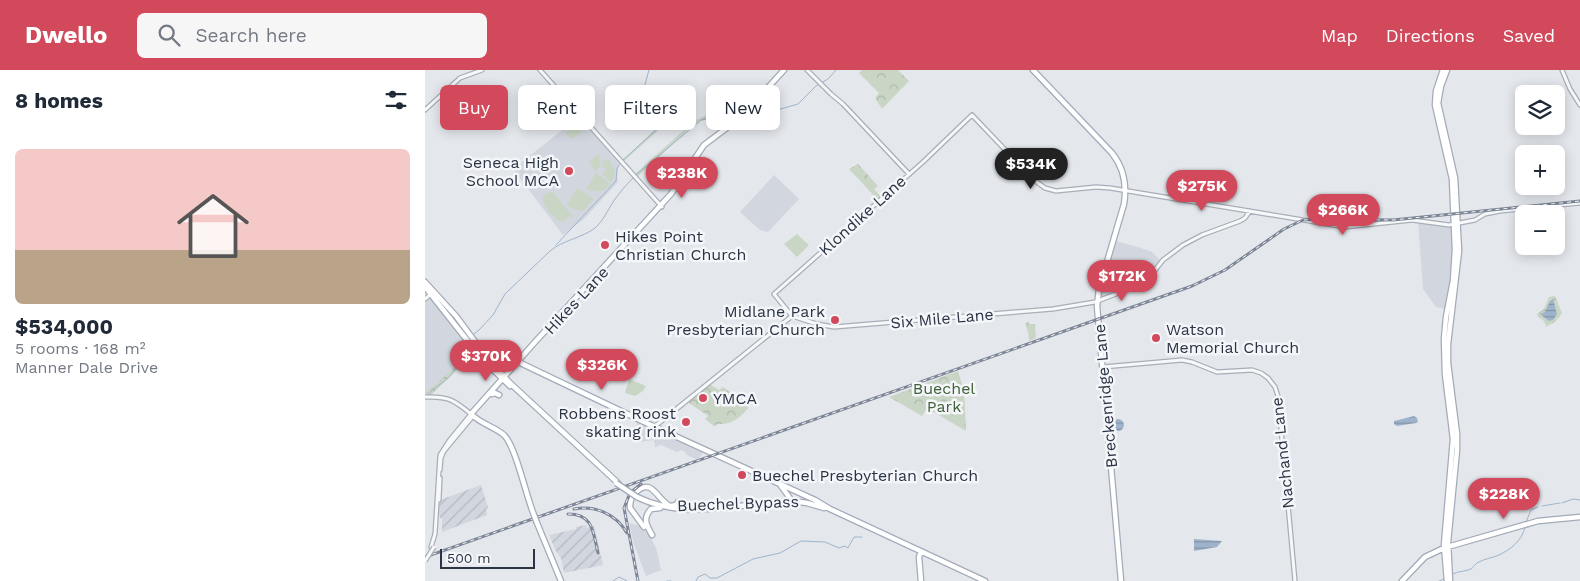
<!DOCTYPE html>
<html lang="en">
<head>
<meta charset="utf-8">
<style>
	body { margin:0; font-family:"Work Sans",sans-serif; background:#f6f6f7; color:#1f2937; height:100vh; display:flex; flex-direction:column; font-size:19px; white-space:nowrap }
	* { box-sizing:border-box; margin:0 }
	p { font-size:16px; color:#747a83 }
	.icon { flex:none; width:28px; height:28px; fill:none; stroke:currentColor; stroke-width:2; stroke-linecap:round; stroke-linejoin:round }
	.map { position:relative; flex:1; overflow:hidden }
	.side { display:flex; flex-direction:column; background:#fff; width:425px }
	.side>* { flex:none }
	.banner { position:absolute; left:15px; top:15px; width:475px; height:45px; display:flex; gap:10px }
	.controls { position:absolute; left:1090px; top:15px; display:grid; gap:10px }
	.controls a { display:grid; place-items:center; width:50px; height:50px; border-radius:8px; background:#fff; box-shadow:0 2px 12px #0003; font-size:25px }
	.scale { position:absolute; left:15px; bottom:12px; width:95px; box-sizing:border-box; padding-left:5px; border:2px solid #2b3445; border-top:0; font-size:14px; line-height:18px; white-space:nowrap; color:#2b3445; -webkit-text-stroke:4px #f4f6f9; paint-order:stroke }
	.price { position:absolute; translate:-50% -42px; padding:0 11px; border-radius:18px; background:#d1495b; color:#fff; font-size:16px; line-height:32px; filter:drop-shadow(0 1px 2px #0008) }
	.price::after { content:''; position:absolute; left:50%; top:30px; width:15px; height:11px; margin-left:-8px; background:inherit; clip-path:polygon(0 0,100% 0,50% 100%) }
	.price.active { background:#222; color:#fff }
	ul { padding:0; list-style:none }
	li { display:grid; align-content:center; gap:10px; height:265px; padding:0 15px }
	li span { display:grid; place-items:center; height:155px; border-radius:8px; color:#555 }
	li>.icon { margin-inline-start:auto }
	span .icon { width:90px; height:90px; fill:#fffc; stroke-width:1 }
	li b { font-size:21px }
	h2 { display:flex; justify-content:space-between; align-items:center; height:60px; padding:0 15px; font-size:21px }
	.chip { padding:0 18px; border-radius:8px; background:#fff; box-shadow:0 2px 12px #0003; font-size:18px; line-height:45px }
	.chip.active { background:#d1495b; color:#fff }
	header { display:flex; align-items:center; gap:30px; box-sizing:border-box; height:70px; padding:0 25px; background:#d1495b; color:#fff }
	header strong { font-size:24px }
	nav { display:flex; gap:28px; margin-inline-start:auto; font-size:18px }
	.search { width:350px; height:45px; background:#f6f6f7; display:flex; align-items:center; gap:12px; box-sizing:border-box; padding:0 18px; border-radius:8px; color:#747a83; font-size:19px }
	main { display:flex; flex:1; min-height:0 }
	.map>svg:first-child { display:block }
	.built { fill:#d2d6de }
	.industrial { fill:url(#industrial-furrows) }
	.forest { fill:url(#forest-crowns) }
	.pitch { fill:#c9d6c5 }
	.water { fill:url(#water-rules) }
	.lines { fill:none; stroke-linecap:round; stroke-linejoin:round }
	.stream { stroke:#9fb4cc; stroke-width:1 }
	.minor-casing { stroke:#a9aeb7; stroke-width:5.5 }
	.major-casing { stroke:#a3abb8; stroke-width:7 }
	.minor { stroke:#f7f8fa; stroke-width:3 }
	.major { stroke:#fff; stroke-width:4.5 }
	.rail-casing { stroke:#7d8696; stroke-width:3 }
	.rail { stroke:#f4f6f9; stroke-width:1; stroke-dasharray:4; stroke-linecap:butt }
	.minor-bridge-casing { stroke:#a9aeb7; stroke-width:5.5; stroke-linecap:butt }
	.major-bridge-casing { stroke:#a3abb8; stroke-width:7; stroke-linecap:butt }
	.minor-bridge { stroke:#f7f8fa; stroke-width:3 }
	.major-bridge { stroke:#fff; stroke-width:4.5 }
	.poi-dot { fill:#d1495b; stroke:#f4f6f9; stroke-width:2 }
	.labels { text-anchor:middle; stroke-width:5; stroke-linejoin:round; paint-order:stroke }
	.poi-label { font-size:16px; fill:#2b3445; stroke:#f4f6f9; text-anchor:start }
	.street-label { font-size:16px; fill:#2b3445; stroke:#f4f6f9 }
	.park-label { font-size:16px; fill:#3f6138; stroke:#f4f6f9 }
</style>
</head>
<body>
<header>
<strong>Dwello</strong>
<div class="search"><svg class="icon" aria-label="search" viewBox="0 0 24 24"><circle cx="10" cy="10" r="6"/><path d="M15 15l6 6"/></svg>Search here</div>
<nav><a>Map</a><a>Directions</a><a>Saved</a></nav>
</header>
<main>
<section class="side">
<h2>8 homes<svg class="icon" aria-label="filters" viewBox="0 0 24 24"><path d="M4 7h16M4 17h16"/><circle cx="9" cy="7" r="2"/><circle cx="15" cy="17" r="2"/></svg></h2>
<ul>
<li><span style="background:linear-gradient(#f6c9c9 65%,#b9a48a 0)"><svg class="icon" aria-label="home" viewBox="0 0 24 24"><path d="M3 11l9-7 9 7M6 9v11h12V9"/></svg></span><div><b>$534,000</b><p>5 rooms · 168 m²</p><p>Manner Dale Drive</p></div></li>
</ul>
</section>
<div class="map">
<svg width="1155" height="511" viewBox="0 0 1155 511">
	<defs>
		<pattern id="industrial-furrows" width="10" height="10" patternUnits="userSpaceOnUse" patternTransform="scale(1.25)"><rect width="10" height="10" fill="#d2d6de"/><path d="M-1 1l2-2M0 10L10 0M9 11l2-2" fill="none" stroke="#b4b8c0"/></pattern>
		<pattern id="forest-crowns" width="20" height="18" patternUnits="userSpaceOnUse" patternTransform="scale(1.25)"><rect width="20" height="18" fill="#c9d6c5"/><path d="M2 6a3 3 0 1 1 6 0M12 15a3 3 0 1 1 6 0" fill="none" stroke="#adb8ab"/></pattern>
		<pattern id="water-rules" width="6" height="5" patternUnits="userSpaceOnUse" patternTransform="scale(1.25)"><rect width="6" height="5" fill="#9fb4cc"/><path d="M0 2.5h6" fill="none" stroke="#8293a7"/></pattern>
	</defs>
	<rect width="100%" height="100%" fill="#e4e7ec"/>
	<path class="built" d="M155,46L195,92L193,94L192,108L193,112L160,148L138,165L88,99Z
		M349,105L374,129L343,162L335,160L315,142Z
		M993,150L1027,156L1030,180L1022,239L1011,237L998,219Z
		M690,171L716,178L727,182L735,190L719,210L677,227L675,224Z
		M5,227L40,271L35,279L33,290L29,299L0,324V231Z
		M212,351L279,381L273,390L262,385L260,382L256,380L252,382L236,375L230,377L229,370L214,372Z
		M204,453L216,456L227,470L231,478L236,500L221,506L209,474Z"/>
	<path class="industrial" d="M56,415L63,437L61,440L62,445L17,462V448H15L14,443L15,430Z
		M161,455L162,458L169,456L178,495L139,503L136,488L131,481L124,465L151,459V457Z"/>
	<path class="forest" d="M437,0H473L484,11L457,39L450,28L454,23L434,3Z
		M217,20L219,22L216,31L238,56L198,92L197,91L233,57L232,52L213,32Z
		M313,36L325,37L321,40L316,39L276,51L264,59L212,107L210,104L269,51L286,43Z
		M433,94L453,116L449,119L456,127L453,130L424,99Z
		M1130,226L1137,243C1134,249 1127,255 1120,257L1121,255L1118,250L1113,247L1112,244L1119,239L1124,227Z
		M604,252V254H610L611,268L604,271L603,262L600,253Z
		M30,297L34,298L6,325L0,324Z
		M533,301L539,320L541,361L502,338L497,346L464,327Z
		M283,313L294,320L298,317L324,335L323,338C315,348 306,355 293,354L289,356L280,349L283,346L282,345L261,331Z"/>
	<path class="pitch" d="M155,50L161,58L147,69L140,63Z
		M173,84L176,94L171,102L164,92Z
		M178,90L186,91L185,95H186C191,100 191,106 186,112L177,104L182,98H177Z
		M171,103L186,114C179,122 171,123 161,119Z
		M152,118L169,129L158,141L149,139L142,135Z
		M128,122L148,147L147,148L144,145L140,151H134C127,146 117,136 118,126L122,123Z
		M372,164L384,175L372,187L359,174Z
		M204,309L221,316L218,321L210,326L200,323Z"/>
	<path class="water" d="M1128,229L1132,244L1128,250L1124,251L1115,244L1120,242L1125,231Z
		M989,346L992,348L993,352L991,353L972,356L969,354V351Z
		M687 355a6 6 0 1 1 12 0a6 6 0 1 1-12 0Z
		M769,469L797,471L792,477L769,481Z"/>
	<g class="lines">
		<path class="stream" d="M219,18L224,0
			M326,38L352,40L373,34L391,16L403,9L411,0
			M197,91L234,57L233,51L216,33L218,21
			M211,105L276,50L316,37L322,38
			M131,175L191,111L192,99L195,93
			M43,269L54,260L68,245L80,224L125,181C138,170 157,168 170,158C178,151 183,140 188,132C194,123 201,115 208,108
			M2,326C9,317 19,313 26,305C35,295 34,282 40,272
			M1137,433L1148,429L1155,430
			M1117,436L1135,433
			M1101,452L1106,440L1113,437
			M1028,504C1033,501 1037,502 1043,500C1048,499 1048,496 1052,493C1058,489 1067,488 1074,485C1086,479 1097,471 1100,457
			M188,511L194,507L202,511
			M242,511H246
			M271,511L273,507L280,504L285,508H292L328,489L355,483L376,471L400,472L414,478L420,476L423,478L429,467H437
			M1014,511L1019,509"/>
		<g class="minor-casing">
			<path id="minor" d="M115,0L237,137
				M382,0L406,24L418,34L484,104
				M1137,0L1145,19L1155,35
				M0,40L35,8L57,0
				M0,229L6,224
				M367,246L349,224L498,92L547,45L609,110L620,118L631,121L671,117L685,118L920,157L987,150L1024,155L1050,150L1060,144L1075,141L1155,133
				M678,297L757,290L767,292L792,302L827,300L836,303L843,308L850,317L853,326L870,511
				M0,327C23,326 29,330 46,344L24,371L15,385L10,464L6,477
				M229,357L367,246L392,254L409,257L628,239L670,232L717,214L724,208L738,190L758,175L777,165L815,151L820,148L825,141
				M15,400L16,388L19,381L48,346
				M14,430L15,408"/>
		</g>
		<g class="major-casing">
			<path id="major" d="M608,0L687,83C699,98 702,115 699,134L674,219L672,236L696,511
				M1018,0L1011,21L1010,35L1027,109L1030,180L1028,211L1021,247L1019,269L1020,304L1028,369L1019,475L1022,511
				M1022,0L1016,16L1013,33L1030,108L1034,181L1023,274V293L1032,364V380L1023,472L1025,511
				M0,212L31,246L63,289L85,313L193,413
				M0,217L57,289L85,316
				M45,273L62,277L217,351L390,430L405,439L560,511
				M67,324L70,323L74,325
				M356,416L367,431
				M212,427C261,451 315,433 367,431L382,433L399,438
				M246,436L251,435L253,432
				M109,445C101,426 91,377 79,365C70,357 56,354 46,344L110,272L246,124L279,75L315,48L359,0
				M112,453L136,511
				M219,457L205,438C205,431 206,428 210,423C227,406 231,429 245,436
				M227,465C222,456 217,449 226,439L235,438
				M496,482L494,487L496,511
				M977,511L1000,487L1019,478L1113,451L1155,447"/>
		</g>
		<use href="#minor" class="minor"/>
		<use href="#major" class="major"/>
		<g class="rail-casing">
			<path id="rail" d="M149,439C170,435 191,444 202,463
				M143,444C169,444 168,463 173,483
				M0,487L767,216L800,200L859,159L878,150L897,149L968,150L1155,131
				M213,511L199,438L205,423L216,414"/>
		</g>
		<use href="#rail" class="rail"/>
		<g class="minor-bridge-casing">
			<path id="minor-bridge" d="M0,491L9,477"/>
		</g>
		<g class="major-bridge-casing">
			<path id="major-bridge" d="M191,413L212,427
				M109,445L112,453"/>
		</g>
		<use href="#minor-bridge" class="minor-bridge"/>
		<use href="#major-bridge" class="major-bridge"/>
	</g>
	<g class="poi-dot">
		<circle cx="144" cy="101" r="5"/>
		<circle cx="180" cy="175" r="5"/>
		<circle cx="410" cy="250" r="5"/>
		<circle cx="731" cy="268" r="5"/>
		<circle cx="278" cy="328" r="5"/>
		<circle cx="261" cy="352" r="5"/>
		<circle cx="317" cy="405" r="5"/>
	</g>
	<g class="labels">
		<g class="poi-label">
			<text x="134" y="98" text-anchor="end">Seneca High<tspan x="134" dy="18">School MCA</tspan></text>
			<text x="190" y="172">Hikes Point<tspan x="190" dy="18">Christian Church</tspan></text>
			<text x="400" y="247" text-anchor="end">Midlane Park<tspan x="400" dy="18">Presbyterian Church</tspan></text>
			<text x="741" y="265">Watson<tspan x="741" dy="18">Memorial Church</tspan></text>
			<text x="288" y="334">YMCA</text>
			<text x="251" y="349" text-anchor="end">Robbens Roost<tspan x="251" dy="18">skating rink</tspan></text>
			<text x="327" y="411">Buechel Presbyterian Church</text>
		</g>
		<g class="street-label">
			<text transform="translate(437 145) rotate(-42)" y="6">Klondike Lane</text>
			<text transform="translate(151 230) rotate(-47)" y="6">Hikes Lane</text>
			<text transform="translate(517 248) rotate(-5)" y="6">Six Mile Lane</text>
			<text transform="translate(680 326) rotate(-95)" y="6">Breckenridge Lane</text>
			<text transform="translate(857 383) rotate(-96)" y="6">Nachand Lane</text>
			<text transform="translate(313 433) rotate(-2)" y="6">Buechel Bypass</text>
		</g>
		<g class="park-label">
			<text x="519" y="324">Buechel<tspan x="519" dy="18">Park</tspan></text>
		</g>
	</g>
</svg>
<div class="controls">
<a><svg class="icon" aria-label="layers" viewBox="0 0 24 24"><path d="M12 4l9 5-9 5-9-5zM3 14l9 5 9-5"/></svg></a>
<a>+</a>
<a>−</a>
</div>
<div class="scale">500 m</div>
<b class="price active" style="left:606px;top:120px">$534K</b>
<b class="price" style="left:257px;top:129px">$238K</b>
<b class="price" style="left:777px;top:142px">$275K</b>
<b class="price" style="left:918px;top:166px">$266K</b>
<b class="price" style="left:697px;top:232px">$172K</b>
<b class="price" style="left:61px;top:312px">$370K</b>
<b class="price" style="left:177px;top:321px">$326K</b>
<b class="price" style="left:1079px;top:450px">$228K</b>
<div class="banner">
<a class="chip active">Buy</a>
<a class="chip">Rent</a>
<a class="chip">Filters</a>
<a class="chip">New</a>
</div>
</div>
</main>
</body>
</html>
